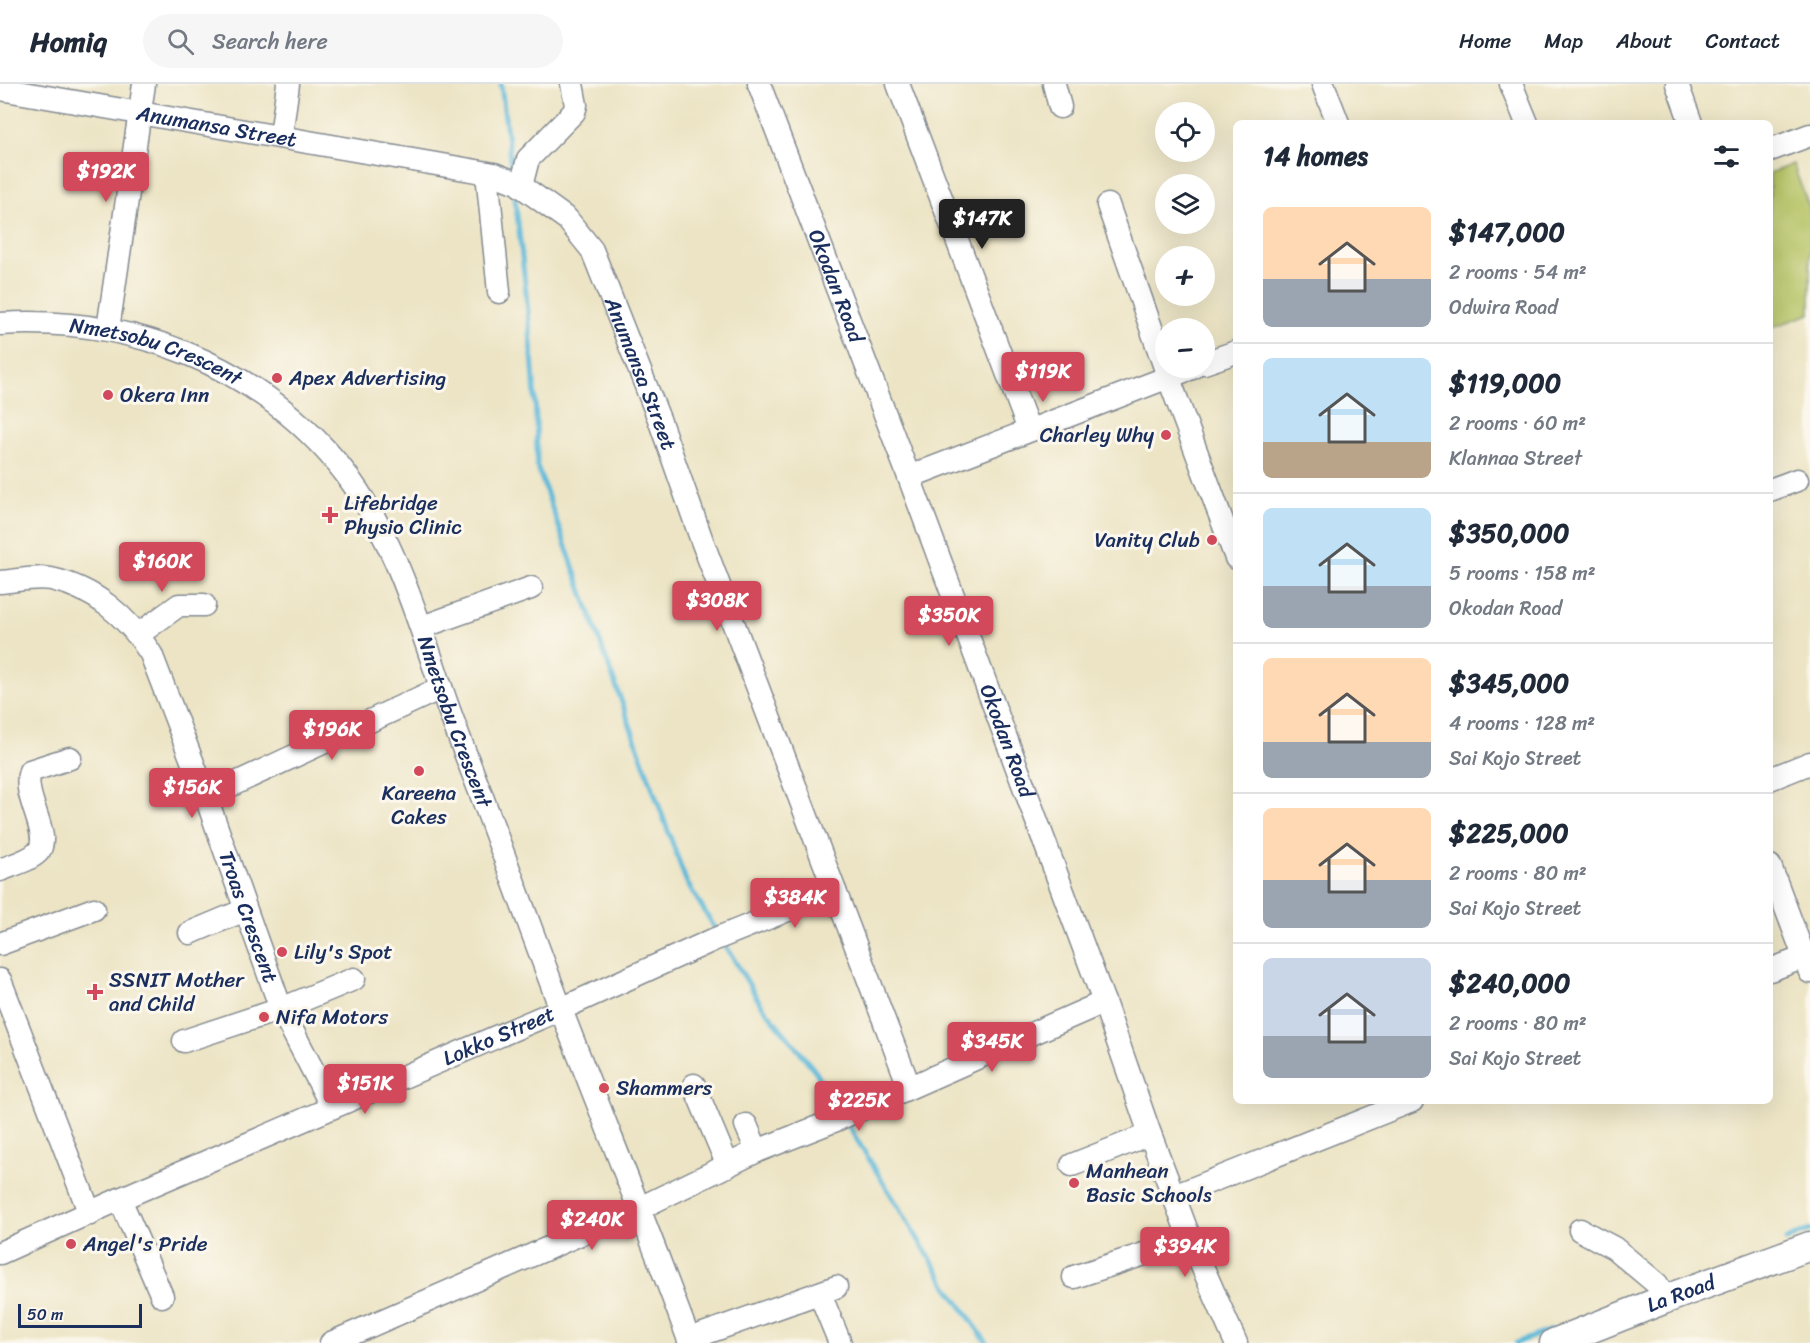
<!DOCTYPE html>
<html lang="en">
<head>
<meta charset="utf-8">
<style>
	body { margin:0; font-family:Sriracha,sans-serif; background:#f6f6f7; color:#1f2937; height:100vh; display:flex; flex-direction:column; font-size:22px; white-space:nowrap }
	* { box-sizing:border-box; margin:0 }
	p { font-size:20px; color:#747a83 }
	.icon { flex:none; width:33px; height:33px; fill:none; stroke:currentColor; stroke-width:2; stroke-linecap:round; stroke-linejoin:round }
	.map { position:relative; flex:1; overflow:hidden }
	.side { position:absolute; left:1233px; top:36px; width:540px; height:984px; display:flex; flex-direction:column; background:#fff; border-radius:9px; box-shadow:0 6px 24px #0002 }
	.side>* { flex:none }
	.fabs { position:absolute; left:1155px; top:18px; display:grid; gap:12px }
	.fabs a { display:grid; place-items:center; width:60px; height:60px; border-radius:50%; background:#fff; box-shadow:0 6px 24px #0002; font-size:30px }
	.scale { position:absolute; left:18px; bottom:15px; width:124px; box-sizing:border-box; padding-left:6px; border:3px solid #1b2f5e; border-top:0; font-size:16px; line-height:21px; white-space:nowrap; color:#1b2f5e; -webkit-text-stroke:4px #fbf7ec; paint-order:stroke }
	.price { position:absolute; translate:-50% -51px; padding:0 14px; border-radius:6px; background:#d1495b; color:#fff; font-size:20px; line-height:39px; filter:drop-shadow(0 2px 3px #0008) }
	.price::after { content:''; position:absolute; left:50%; top:36px; width:18px; height:14px; margin-left:-9px; background:inherit; clip-path:polygon(0 0,100% 0,50% 100%) }
	.price.current { background:#222; color:#fff }
	ul { padding:0; list-style:none }
	li { display:flex; align-items:center; gap:18px; height:150px; padding:0 30px }
	li+li { border-top:2px solid #e0e1e3 }
	li span { display:grid; place-items:center; flex:none; width:168px; height:120px; border-radius:9px; color:#555 }
	li>.icon { margin-inline-start:auto }
	span .icon { width:72px; height:72px; fill:#fffc; stroke-width:1 }
	li b { font-size:26px }
	h2 { display:flex; justify-content:space-between; align-items:center; height:72px; padding:0 30px; font-size:26px }
	header { display:flex; align-items:center; gap:36px; box-sizing:border-box; height:84px; padding:0 30px; background:#fff; border-bottom:2px solid #e0e1e3 }
	header strong { font-size:28px }
	nav { display:flex; gap:33px; margin-inline-start:auto; font-size:21px }
	.search { width:420px; height:54px; background:#f6f6f7; display:flex; align-items:center; gap:15px; box-sizing:border-box; padding:0 21px; border-radius:33px; color:#747a83; font-size:22px }
	.map>svg:first-child { display:block }
	.green { fill:#b5c264; stroke:#687861; stroke-width:1.5 }
	.lines { fill:none; stroke-linecap:round; stroke-linejoin:round }
	.stream { stroke:#5bb8d9; stroke-width:5 }
	.minor-casing { stroke:#848a91; stroke-width:25 }
	.major-casing { stroke:#848a91; stroke-width:31 }
	.minor { stroke:#fff; stroke-width:22 }
	.major { stroke:#fff; stroke-width:28 }
	.poi-dot { fill:#d1495b; stroke:#fbf7ec; stroke-width:2 }
	.labels { text-anchor:middle; stroke-width:6; stroke-linejoin:round; paint-order:stroke }
	.street-label { font-size:21px; fill:#1b2f5e; stroke:#fbf7ec }
	.poi-label { font-size:21px; fill:#1b2f5e; stroke:#fbf7ec; text-anchor:start }
</style>
</head>
<body>
<header>
<strong>Homiq</strong>
<div class="search"><svg class="icon" aria-label="search" viewBox="0 0 24 24"><circle cx="10" cy="10" r="6"/><path d="M15 15l6 6"/></svg>Search here</div>
<nav><a>Home</a><a>Map</a><a>About</a><a>Contact</a></nav>
</header>
<div class="map">
<svg width="1810" height="1259" viewBox="0 0 1810 1259">
	<rect width="100%" height="100%" fill="#fbf7ec"/>
	<filter id="ink" filterUnits="userSpaceOnUse"><feTurbulence type="fractalNoise" baseFrequency=".0167" numOctaves="2"/><feDisplacementMap in="SourceGraphic" scale="12" xChannelSelector="R" yChannelSelector="G"/><feConvolveMatrix kernelMatrix="1 2 1 2 8 2 1 2 1" color-interpolation-filters="sRGB"/></filter>
	<filter id="wash" filterUnits="userSpaceOnUse"><feTurbulence type="fractalNoise" baseFrequency=".008" numOctaves="4" result="noise"/><feDisplacementMap in="SourceGraphic" scale="24" xChannelSelector="R" yChannelSelector="G"/><feGaussianBlur stdDeviation="1.35" result="paint"/><feColorMatrix in="noise" values="0 0 0 0 0 0 0 0 0 0 0 0 0 0 0 0 0 1.4 0 .05"/><feComposite in="paint" operator="in"/></filter>
	<g filter="url(#wash)">
		<rect width="100%" height="100%" fill="#ece4c4"/>
		<path class="green" d="M1793,80L1810,126V230L1770,244V89Z"/>
		<g class="lines">
			<path class="stream" d="M501,0L512,91
				M514,106C525,196 537,292 537,382L686,797L718,849
				M723,857L760,919L816,988L840,1027
				M846,1038L947,1202L987,1259
				M1786,1156L1810,1146
				M1516,1259L1551,1246"/>
		</g>
	</g>
	<g filter="url(#ink)">
		<g class="lines">
			<g class="minor-casing">
				<g id="minor">
					<path id="s1" d="M759,0L909,393L1104,918L1150,1050L1190,1155L1236,1259"/>
					<path d="M898,0L1029,346"/>
					<path d="M1054,0L1060,23"/>
					<path d="M1323,0L1338,39"/>
					<path d="M1511,0L1527,39"/>
					<path d="M1677,0L1691,39"/>
					<path id="s2" d="M0,5L494,90L517,99L567,135L592,166L659,335L701,454L909,1002"/>
					<path d="M281,52L288,0"/>
					<path d="M1770,66L1810,51"/>
					<path d="M487,89L499,208"/>
					<path d="M521,102L528,75L574,28L576,21L572,0"/>
					<path d="M1108,121L1168,292L1236,474"/>
					<path id="s3" d="M0,240C130,232 254,279 338,380C391,445 415,526 441,603C453,639 467,674 481,710C507,781 533,852 560,923C603,1035 649,1146 690,1259"/>
					<path d="M108,245L144,0"/>
					<path d="M1204,279L1236,268"/>
					<path d="M909,393L1192,284"/>
					<path d="M1770,406L1797,396"/>
					<path id="s4" d="M0,498C16,497 35,492 51,495C94,504 128,533 151,570L206,713L281,925L332,1023"/>
					<path d="M422,543L531,504"/>
					<path d="M139,550L179,521H204"/>
					<path d="M1770,695L1810,679"/>
					<path d="M206,713L441,604"/>
					<path d="M1770,782L1810,888"/>
					<path d="M0,786C12,781 29,777 38,768C53,751 21,712 30,687L70,674"/>
					<path d="M190,849L245,826"/>
					<path d="M0,860L94,825"/>
					<path d="M1770,886L1810,871"/>
					<path d="M0,896L90,1130"/>
					<path d="M184,957L281,925L354,895"/>
					<path d="M694,1001L728,1082"/>
					<path d="M746,1041L757,1067"/>
					<path d="M1072,1081L1150,1050"/>
					<path d="M1174,1112L1412,1017"/>
					<path d="M120,1115L162,1212"/>
					<path d="M1580,1146L1614,1164L1657,1200L1663,1216"/>
					<path id="s5" d="M0,1169L120,1115L561,925L713,856L835,807"/>
					<path d="M1074,1193L1190,1155"/>
					<path d="M820,1210L840,1259"/>
					<path d="M689,1255L836,1203"/>
					<path d="M331,1259L640,1124L757,1067L836,1036L1104,918"/>
				</g>
			</g>
			<g class="major-casing">
				<g id="major">
					<path id="s6" d="M1554,1259L1663,1216L1810,1162"/>
				</g>
			</g>
			<use href="#minor" class="minor"/>
			<use href="#major" class="major"/>
		</g>
	</g>
	<g class="poi-dot">
		<circle cx="277" cy="294" r="6"/>
		<circle cx="108" cy="311" r="6"/>
		<circle cx="1166" cy="351" r="6"/>
		<path d="M327 422h6v6h6v6h-6v6h-6v-6h-6v-6h6z"/>
		<circle cx="1212" cy="456" r="6"/>
		<circle cx="419" cy="687" r="6"/>
		<circle cx="282" cy="868" r="6"/>
		<path d="M92 899h6v6h6v6h-6v6h-6v-6h-6v-6h6z"/>
		<circle cx="264" cy="933" r="6"/>
		<circle cx="604" cy="1004" r="6"/>
		<circle cx="1074" cy="1099" r="6"/>
		<circle cx="71" cy="1160" r="6"/>
	</g>
	<g class="labels">
		<g class="street-label">
			<text dy="7" stroke="none"><textPath href="#s2" startOffset="220">Anumansa Street</textPath></text>
			<text dy="7" stroke="none"><textPath href="#s1" startOffset="216">Okodan Road</textPath></text>
			<text dy="7" stroke="none"><textPath href="#s3" startOffset="160">Nmetsobu Crescent</textPath></text>
			<text dy="7" stroke="none"><textPath href="#s2" startOffset="760">Anumansa Street</textPath></text>
			<text dy="7" stroke="none"><textPath href="#s3" startOffset="664">Nmetsobu Crescent</textPath></text>
			<text dy="7" stroke="none"><textPath href="#s1" startOffset="702">Okodan Road</textPath></text>
			<text dy="7" stroke="none"><textPath href="#s4" startOffset="460">Troas Crescent</textPath></text>
			<text dy="7" stroke="none"><textPath href="#s5" startOffset="544">Lokko Street</textPath></text>
			<text dy="7" stroke="none"><textPath href="#s6" startOffset="136">La Road</textPath></text>
		</g>
		<g class="poi-label">
			<text x="289" y="301">Apex Advertising</text>
			<text x="120" y="318">Okera Inn</text>
			<text x="1154" y="358" text-anchor="end">Charley Why</text>
			<text x="344" y="426">Lifebridge<tspan x="344" dy="24">Physio Clinic</tspan></text>
			<text x="1200" y="463" text-anchor="end">Vanity Club</text>
			<text x="419" y="716" text-anchor="middle">Kareena<tspan x="419" dy="24">Cakes</tspan></text>
			<text x="294" y="875">Lily's Spot</text>
			<text x="109" y="903">SSNIT Mother<tspan x="109" dy="24">and Child</tspan></text>
			<text x="276" y="940">Nifa Motors</text>
			<text x="616" y="1011">Shammers</text>
			<text x="1086" y="1094">Manhean<tspan x="1086" dy="24">Basic Schools</tspan></text>
			<text x="83" y="1167">Angel's Pride</text>
		</g>
	</g>
</svg>
<div class="fabs">
<a><svg class="icon" aria-label="locate" viewBox="0 0 24 24"><circle cx="12" cy="12" r="6"/><path d="M12 2v4M12 18v4M2 12h4M18 12h4"/></svg></a>
<a><svg class="icon" aria-label="layers" viewBox="0 0 24 24"><path d="M12 4l9 5-9 5-9-5zM3 14l9 5 9-5"/></svg></a>
<a>+</a>
<a>−</a>
</div>
<div class="scale">50 m</div>
<b class="price" style="left:106px;top:119px">$192K</b>
<b class="price current" style="left:982px;top:166px">$147K</b>
<b class="price" style="left:1043px;top:319px">$119K</b>
<b class="price" style="left:162px;top:509px">$160K</b>
<b class="price" style="left:717px;top:548px">$308K</b>
<b class="price" style="left:949px;top:563px">$350K</b>
<b class="price" style="left:332px;top:677px">$196K</b>
<b class="price" style="left:192px;top:735px">$156K</b>
<b class="price" style="left:795px;top:845px">$384K</b>
<b class="price" style="left:992px;top:989px">$345K</b>
<b class="price" style="left:365px;top:1031px">$151K</b>
<b class="price" style="left:859px;top:1048px">$225K</b>
<b class="price" style="left:592px;top:1167px">$240K</b>
<b class="price" style="left:1185px;top:1194px">$394K</b>
<section class="side">
<h2>14 homes<svg class="icon" aria-label="filters" viewBox="0 0 24 24"><path d="M4 7h16M4 17h16"/><circle cx="9" cy="7" r="2"/><circle cx="15" cy="17" r="2"/></svg></h2>
<ul>
<li><span style="background:linear-gradient(#ffd9b3 60%,#9aa5b1 0)"><svg class="icon" aria-label="home" viewBox="0 0 24 24"><path d="M3 11l9-7 9 7M6 9v11h12V9"/></svg></span><div><b>$147,000</b><p>2 rooms · 54 m²</p><p>Odwira Road</p></div></li>
<li><span style="background:linear-gradient(#bfe0f5 70%,#b9a48a 0)"><svg class="icon" aria-label="home" viewBox="0 0 24 24"><path d="M3 11l9-7 9 7M6 9v11h12V9"/></svg></span><div><b>$119,000</b><p>2 rooms · 60 m²</p><p>Klannaa Street</p></div></li>
<li><span style="background:linear-gradient(#bfe0f5 65%,#9aa5b1 0)"><svg class="icon" aria-label="home" viewBox="0 0 24 24"><path d="M3 11l9-7 9 7M6 9v11h12V9"/></svg></span><div><b>$350,000</b><p>5 rooms · 158 m²</p><p>Okodan Road</p></div></li>
<li><span style="background:linear-gradient(#ffd9b3 70%,#9aa5b1 0)"><svg class="icon" aria-label="home" viewBox="0 0 24 24"><path d="M3 11l9-7 9 7M6 9v11h12V9"/></svg></span><div><b>$345,000</b><p>4 rooms · 128 m²</p><p>Sai Kojo Street</p></div></li>
<li><span style="background:linear-gradient(#ffd9b3 60%,#9aa5b1 0)"><svg class="icon" aria-label="home" viewBox="0 0 24 24"><path d="M3 11l9-7 9 7M6 9v11h12V9"/></svg></span><div><b>$225,000</b><p>2 rooms · 80 m²</p><p>Sai Kojo Street</p></div></li>
<li><span style="background:linear-gradient(#c9d6e8 65%,#9aa5b1 0)"><svg class="icon" aria-label="home" viewBox="0 0 24 24"><path d="M3 11l9-7 9 7M6 9v11h12V9"/></svg></span><div><b>$240,000</b><p>2 rooms · 80 m²</p><p>Sai Kojo Street</p></div></li>
</ul>
</section>
</div>
</body>
</html>
